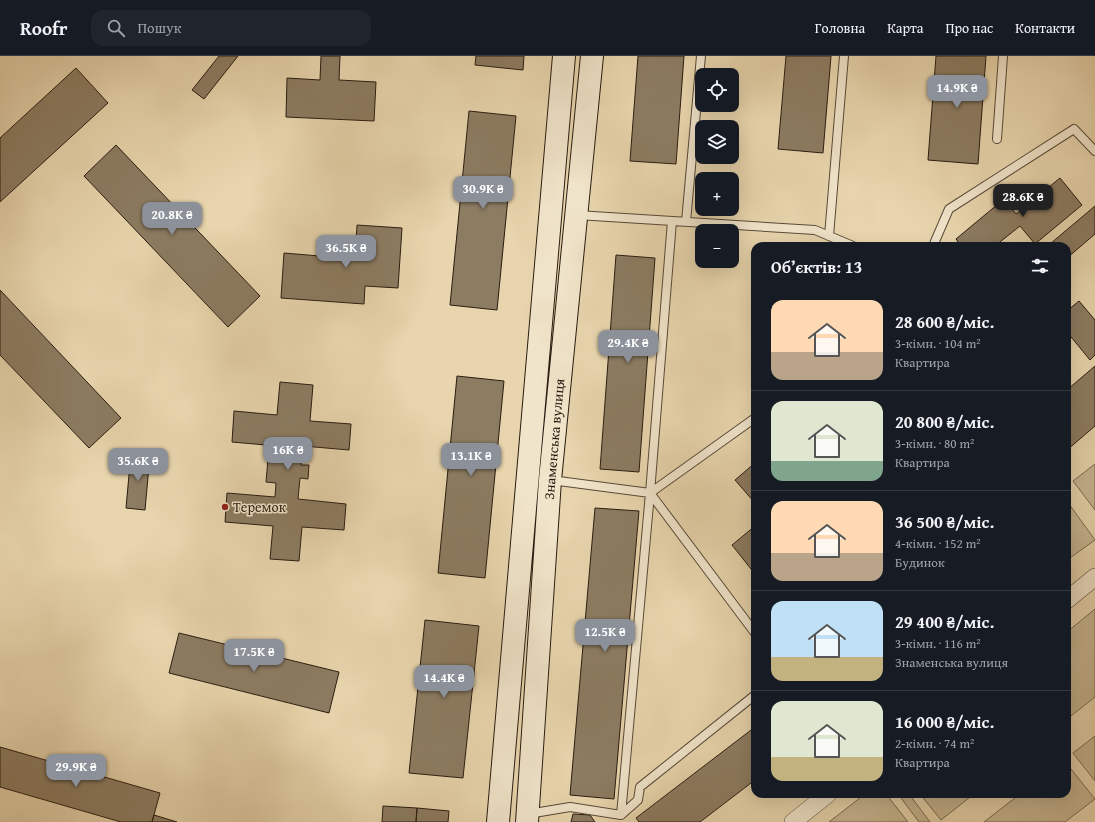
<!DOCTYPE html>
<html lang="uk">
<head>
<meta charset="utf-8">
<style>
	body { margin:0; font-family:"Gentium Book Plus",serif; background:#20242c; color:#f1f3f6; height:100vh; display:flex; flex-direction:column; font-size:15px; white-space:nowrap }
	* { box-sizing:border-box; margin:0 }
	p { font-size:13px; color:#9ea1a6 }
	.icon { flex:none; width:22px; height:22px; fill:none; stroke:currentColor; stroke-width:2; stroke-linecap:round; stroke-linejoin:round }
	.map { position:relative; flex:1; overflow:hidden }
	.panel { position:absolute; left:751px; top:186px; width:320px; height:556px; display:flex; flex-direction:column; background:#171b24; border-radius:12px; box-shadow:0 4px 16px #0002 }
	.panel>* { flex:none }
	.tools { position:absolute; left:695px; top:12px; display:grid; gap:8px }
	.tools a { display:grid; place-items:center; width:44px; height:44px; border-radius:8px; background:#171b24; box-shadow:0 4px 16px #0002; font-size:20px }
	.price { position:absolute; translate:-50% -34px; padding:0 9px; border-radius:8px; background:#8c9099; color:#fff; font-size:13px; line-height:26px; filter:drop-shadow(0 1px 2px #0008) }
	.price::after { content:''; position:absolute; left:50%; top:24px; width:12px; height:9px; margin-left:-6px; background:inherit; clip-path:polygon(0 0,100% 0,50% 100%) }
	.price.selected { background:#222; color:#fff }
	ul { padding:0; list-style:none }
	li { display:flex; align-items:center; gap:12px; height:100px; padding:0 20px }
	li+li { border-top:1px solid #363941 }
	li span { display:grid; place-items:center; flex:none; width:112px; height:80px; border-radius:12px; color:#555 }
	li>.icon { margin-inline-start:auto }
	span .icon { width:48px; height:48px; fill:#fffc; stroke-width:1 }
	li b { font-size:17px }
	h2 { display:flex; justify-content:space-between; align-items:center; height:48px; padding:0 20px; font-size:17px }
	header { display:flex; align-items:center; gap:24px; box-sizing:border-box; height:56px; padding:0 20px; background:#171b24; border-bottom:1px solid #363941 }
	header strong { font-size:19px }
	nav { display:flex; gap:22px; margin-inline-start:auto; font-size:14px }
	.search { width:280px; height:36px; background:#20242c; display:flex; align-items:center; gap:10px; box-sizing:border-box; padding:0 14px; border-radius:12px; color:#9ea1a6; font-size:15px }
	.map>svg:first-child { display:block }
	.green { fill:#c7b692; stroke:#786952 }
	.building { fill:#8c7c62; stroke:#281c11 }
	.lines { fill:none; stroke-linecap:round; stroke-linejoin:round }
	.lane-casing { stroke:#584a38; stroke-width:10 }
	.street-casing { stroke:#584a38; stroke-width:18 }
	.secondary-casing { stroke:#281c11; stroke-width:24 }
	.lane { stroke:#f0e4ca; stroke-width:8 }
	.street { stroke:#f0e4ca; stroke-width:17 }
	.secondary { stroke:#f0e4ca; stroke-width:22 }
	.poi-dot { fill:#8f2418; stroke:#f0e4ca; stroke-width:1.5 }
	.labels { text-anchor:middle; stroke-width:3; stroke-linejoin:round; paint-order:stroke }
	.street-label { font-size:14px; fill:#281c11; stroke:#f0e4ca }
	.poi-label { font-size:14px; fill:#281c11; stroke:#f0e4ca; text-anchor:start }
</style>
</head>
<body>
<header>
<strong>Roofr</strong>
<div class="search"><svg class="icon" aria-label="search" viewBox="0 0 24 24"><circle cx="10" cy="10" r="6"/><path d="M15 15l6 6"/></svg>Пошук</div>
<nav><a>Головна</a><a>Карта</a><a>Про нас</a><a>Контакти</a></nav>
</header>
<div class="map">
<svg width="1095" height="766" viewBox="0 0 1095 766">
	<rect width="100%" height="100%" fill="#e8d5ad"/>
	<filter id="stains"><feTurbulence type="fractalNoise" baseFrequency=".005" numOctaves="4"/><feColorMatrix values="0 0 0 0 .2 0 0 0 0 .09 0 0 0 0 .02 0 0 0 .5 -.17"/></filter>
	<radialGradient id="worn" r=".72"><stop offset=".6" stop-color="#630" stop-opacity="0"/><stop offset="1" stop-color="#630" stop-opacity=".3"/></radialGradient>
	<path class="green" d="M1095,408V454L1073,425Z
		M1069,448L1095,484L1067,504V450Z
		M1095,553V641L1067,663V576Z
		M1095,680V725L1073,697Z
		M1067,708L1095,743L1065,766H984L1020,738H1067Z
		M865,738H886L908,766H829Z
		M898,738H909L930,766H919Z
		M920,738H974L941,764Z"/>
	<path class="building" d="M219,0H238L204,43L192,34Z
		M321,0H340L339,24L376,26L374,65L286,61L287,22L320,24Z
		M476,0H524L523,14L475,9Z
		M638,0H684L676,108L630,105Z
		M786,0H831L823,97L778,93Z
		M936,0H986L978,108L928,104Z
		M76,12L108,47L0,146V82Z
		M469,55L516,60L497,254L450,249Z
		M116,89L260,240L228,271L84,120Z
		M1060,122L1082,149L1035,188L1020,170L995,190H961L956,183L1004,143L1016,158Z
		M1095,150V178L1067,202V190H1052L1050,188Z
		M357,169L402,172L398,232L365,230L364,248L281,242L284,197L355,203Z
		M616,199L655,202L639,416L600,413Z
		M0,234L121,362L89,392L0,299Z
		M1079,245L1095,264V299L1090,304L1067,276V255Z
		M1095,310V370L1067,394V334Z
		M457,320L504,325L485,522L438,517Z
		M280,326L313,329L310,365L351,368L349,394L303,390L301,409H309L308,423L300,422L298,443L346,448L344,474L302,471L299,505L270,503L273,470L225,466L227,437L275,441L276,427L266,426L268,403H276L277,390L232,386L234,355L277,359Z
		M131,397L150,399L145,454L126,452Z
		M755,407V447L735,424Z
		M595,452L639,455L614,743L570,739Z
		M755,470V518L732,489Z
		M425,564L479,570L463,722L409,717Z
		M179,577L339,616L329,657L169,617Z
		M755,671V724L700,766H639L636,762Z
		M0,691L160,737L152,766H121L0,731Z
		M383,750L417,752L416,766H382Z
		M417,752L449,755L448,766H416Z
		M573,758L590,759L595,766H571Z
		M154,759L177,766H152Z"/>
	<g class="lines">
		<g class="lane-casing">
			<path id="lane" d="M997,83L1003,0
				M577,159L815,174L853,190
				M686,166L701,0
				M829,180L844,0
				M933,190L949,153L1074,73L1095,95
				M551,424L650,437L755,362
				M650,437L755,577
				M528,758L570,751L621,759L638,744L640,731L755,639
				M621,759L650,437L672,165"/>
		</g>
		<g class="street-casing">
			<path id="street" d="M1067,544L1095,521
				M793,766L828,738"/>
		</g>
		<g class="secondary-casing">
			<path id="secondary" d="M498,766L564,0
				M527,766L550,424L592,0"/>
		</g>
		<use href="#lane" class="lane"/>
		<use href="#street" class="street"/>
		<use href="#secondary" class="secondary"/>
	</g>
	<circle class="poi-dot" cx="225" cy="451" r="4"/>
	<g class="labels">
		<g class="street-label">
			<text transform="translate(554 383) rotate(-85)" y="5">Знаменська вулиця</text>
		</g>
		<g class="poi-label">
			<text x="233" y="456">Теремок</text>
		</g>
	</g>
	<rect width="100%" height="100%" filter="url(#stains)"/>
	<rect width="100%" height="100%" fill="url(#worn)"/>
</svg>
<div class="tools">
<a><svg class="icon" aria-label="locate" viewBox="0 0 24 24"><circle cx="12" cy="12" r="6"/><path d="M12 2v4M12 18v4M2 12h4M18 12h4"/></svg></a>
<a><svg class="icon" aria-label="layers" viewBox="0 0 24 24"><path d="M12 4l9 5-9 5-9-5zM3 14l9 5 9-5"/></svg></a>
<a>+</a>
<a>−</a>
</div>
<b class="price" style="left:957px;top:53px">14.9K ₴</b>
<b class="price" style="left:483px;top:154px">30.9K ₴</b>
<b class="price selected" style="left:1023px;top:162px">28.6K ₴</b>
<b class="price" style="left:172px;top:180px">20.8K ₴</b>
<b class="price" style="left:346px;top:213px">36.5K ₴</b>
<b class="price" style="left:628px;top:308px">29.4K ₴</b>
<b class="price" style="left:288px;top:415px">16K ₴</b>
<b class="price" style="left:471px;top:421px">13.1K ₴</b>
<b class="price" style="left:138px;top:426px">35.6K ₴</b>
<b class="price" style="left:605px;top:597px">12.5K ₴</b>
<b class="price" style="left:254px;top:617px">17.5K ₴</b>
<b class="price" style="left:444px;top:643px">14.4K ₴</b>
<b class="price" style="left:76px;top:732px">29.9K ₴</b>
<section class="panel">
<h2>Об’єктів: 13<svg class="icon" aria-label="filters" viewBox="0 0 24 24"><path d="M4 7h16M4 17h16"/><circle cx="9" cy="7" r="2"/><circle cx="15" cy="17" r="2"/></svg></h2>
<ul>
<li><span style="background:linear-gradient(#ffd9b3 65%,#b9a48a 0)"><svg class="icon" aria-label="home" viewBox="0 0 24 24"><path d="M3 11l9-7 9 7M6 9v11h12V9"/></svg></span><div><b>28 600 ₴/міс.</b><p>3-кімн. · 104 m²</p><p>Квартира</p></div></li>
<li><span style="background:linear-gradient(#dfe7d0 75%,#7fa58c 0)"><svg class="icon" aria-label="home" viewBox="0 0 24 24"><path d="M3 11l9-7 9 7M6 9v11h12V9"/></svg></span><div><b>20 800 ₴/міс.</b><p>3-кімн. · 80 m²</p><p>Квартира</p></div></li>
<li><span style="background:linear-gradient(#ffd9b3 65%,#b9a48a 0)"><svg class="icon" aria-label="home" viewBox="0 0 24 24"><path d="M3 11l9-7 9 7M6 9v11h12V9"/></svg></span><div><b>36 500 ₴/міс.</b><p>4-кімн. · 152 m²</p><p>Будинок</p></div></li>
<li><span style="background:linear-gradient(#bfe0f5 70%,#c2b280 0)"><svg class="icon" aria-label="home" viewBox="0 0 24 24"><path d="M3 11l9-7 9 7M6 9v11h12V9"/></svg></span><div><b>29 400 ₴/міс.</b><p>3-кімн. · 116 m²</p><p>Знаменська вулиця</p></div></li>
<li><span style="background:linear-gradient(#dfe7d0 70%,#c2b280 0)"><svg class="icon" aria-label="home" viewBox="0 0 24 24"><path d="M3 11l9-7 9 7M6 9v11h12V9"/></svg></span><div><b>16 000 ₴/міс.</b><p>2-кімн. · 74 m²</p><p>Квартира</p></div></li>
</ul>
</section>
</div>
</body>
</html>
